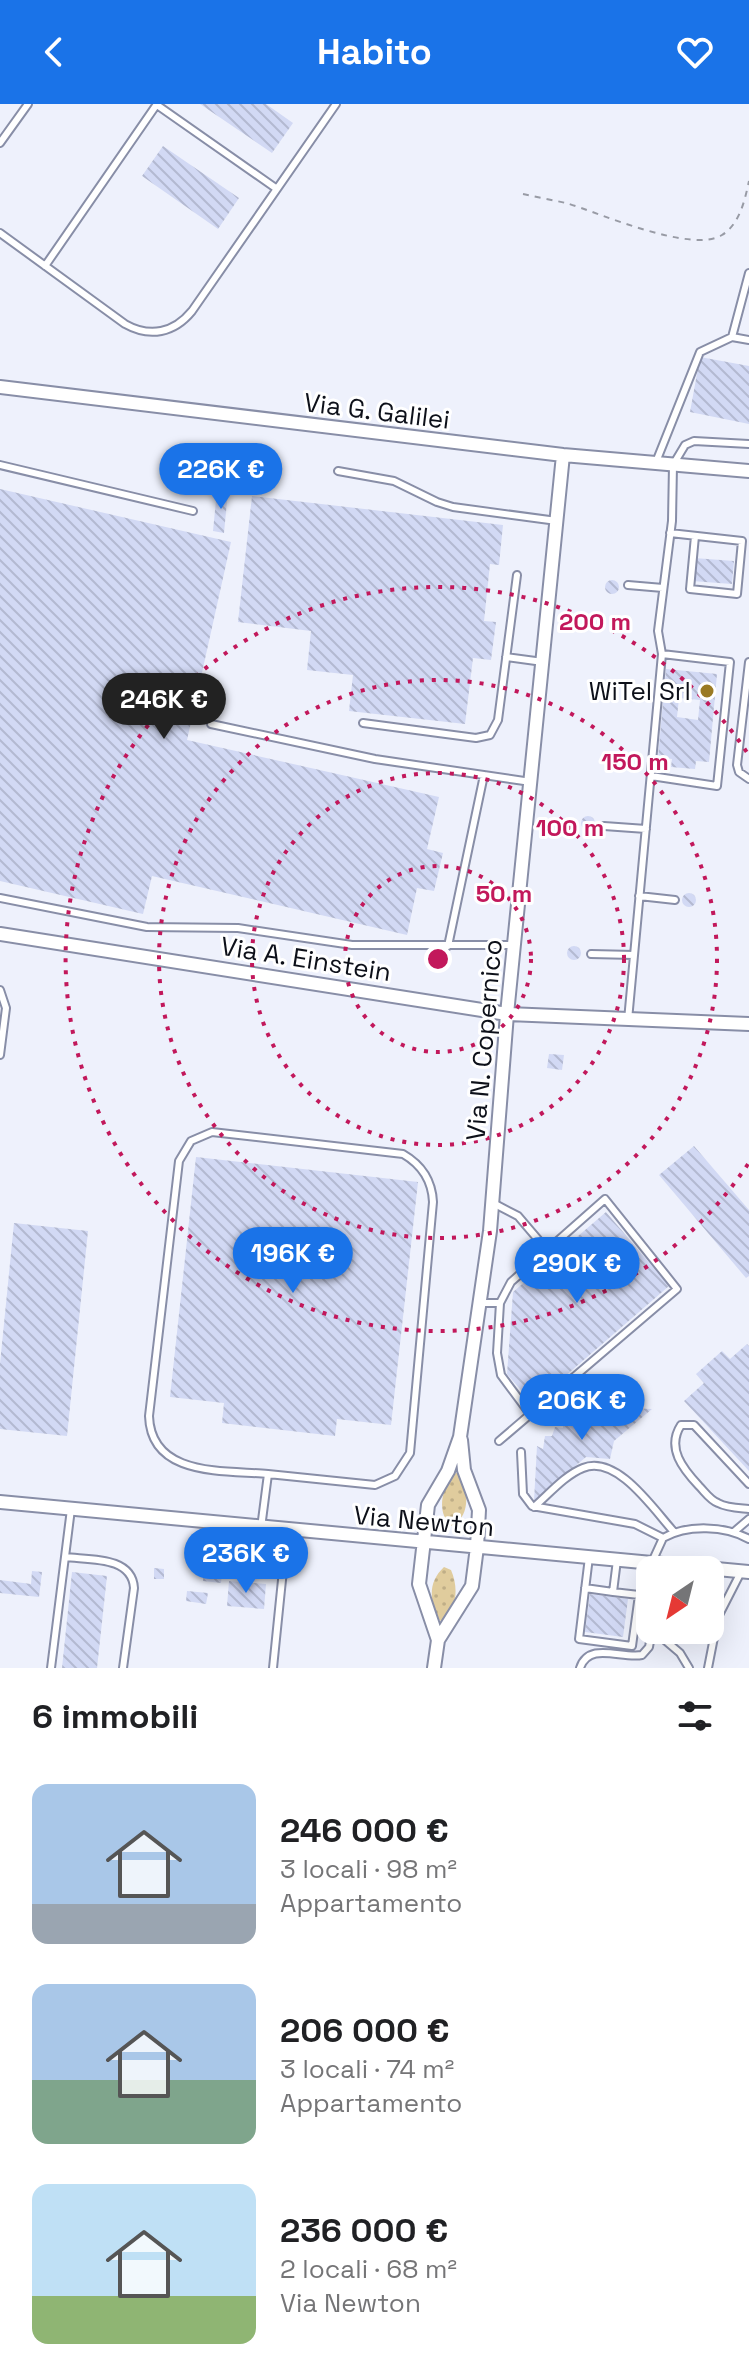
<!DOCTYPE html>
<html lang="it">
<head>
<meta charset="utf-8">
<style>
	body { margin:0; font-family:"Space Grotesk",sans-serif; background:#f6f6f6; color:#202124; height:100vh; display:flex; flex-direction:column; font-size:30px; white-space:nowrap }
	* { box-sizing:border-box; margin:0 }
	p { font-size:26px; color:#757577 }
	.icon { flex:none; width:44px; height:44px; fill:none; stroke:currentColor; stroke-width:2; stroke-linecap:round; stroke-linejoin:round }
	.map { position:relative; height:1564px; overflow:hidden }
	.panel { display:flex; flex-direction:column; background:#fff; flex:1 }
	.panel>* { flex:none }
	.needle { width:52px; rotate:215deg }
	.controls { position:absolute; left:636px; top:1452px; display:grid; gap:16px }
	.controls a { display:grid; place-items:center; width:88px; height:88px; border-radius:16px; background:#fff; box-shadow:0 8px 32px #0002; font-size:40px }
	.price { position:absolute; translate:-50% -68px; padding:0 18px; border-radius:28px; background:#1a73e8; color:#fff; font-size:26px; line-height:52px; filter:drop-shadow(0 2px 4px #0008) }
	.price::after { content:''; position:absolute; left:50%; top:48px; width:24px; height:18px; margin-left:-12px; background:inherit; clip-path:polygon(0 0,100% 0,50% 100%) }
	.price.active { background:#222; color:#fff }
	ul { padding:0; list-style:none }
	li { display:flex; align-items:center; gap:24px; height:200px; padding:0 32px }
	li span { display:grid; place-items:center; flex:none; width:224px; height:160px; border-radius:16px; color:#555 }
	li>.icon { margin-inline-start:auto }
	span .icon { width:96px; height:96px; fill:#fffc; stroke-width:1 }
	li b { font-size:34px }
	h2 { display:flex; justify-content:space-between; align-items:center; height:96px; padding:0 32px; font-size:34px }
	header { display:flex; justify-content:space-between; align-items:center; height:104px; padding:0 32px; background:#1a73e8; color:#fff; font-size:36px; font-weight:700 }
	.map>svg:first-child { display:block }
	.grass { fill:url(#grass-dots) }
	.building { fill:url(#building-back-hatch); fill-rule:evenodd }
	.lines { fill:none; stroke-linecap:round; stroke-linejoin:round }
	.lane-casing { stroke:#888ea7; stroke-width:10 }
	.street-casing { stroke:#888ea7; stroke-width:16 }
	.path { stroke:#989ba5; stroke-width:2; stroke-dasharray:6 6; stroke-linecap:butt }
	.lane { stroke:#fff; stroke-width:6 }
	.street { stroke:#fff; stroke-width:12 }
	.ring { fill:none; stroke:#c2185b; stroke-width:4; stroke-dasharray:4 8 }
	.poi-dot { fill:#9a7a23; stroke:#fff; stroke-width:3 }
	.labels { text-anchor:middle; stroke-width:6; stroke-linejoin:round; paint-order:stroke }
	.street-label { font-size:26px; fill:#0d1019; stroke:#fff }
	.poi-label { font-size:26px; fill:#0d1019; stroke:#fff; text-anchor:end }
	.centre { fill:#c2185b; stroke:#fff; stroke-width:4 }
	.ring-label { font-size:24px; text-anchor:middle; font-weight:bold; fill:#c2185b; stroke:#fff; stroke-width:6; stroke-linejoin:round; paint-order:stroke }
</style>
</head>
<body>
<header><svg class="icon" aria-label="back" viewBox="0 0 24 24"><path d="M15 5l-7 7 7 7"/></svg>Habito<svg class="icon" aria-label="heart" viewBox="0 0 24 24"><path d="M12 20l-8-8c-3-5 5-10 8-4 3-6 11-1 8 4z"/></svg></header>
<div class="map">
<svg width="749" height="1564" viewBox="0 0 749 1564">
	<defs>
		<pattern id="grass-dots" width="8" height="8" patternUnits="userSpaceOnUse" patternTransform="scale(2)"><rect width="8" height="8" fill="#e0cc9d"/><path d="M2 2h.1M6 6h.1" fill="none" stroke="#bfae87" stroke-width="1.8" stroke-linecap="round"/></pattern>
		<pattern id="building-back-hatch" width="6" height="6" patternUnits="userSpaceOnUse" patternTransform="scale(2)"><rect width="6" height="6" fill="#d2d9f4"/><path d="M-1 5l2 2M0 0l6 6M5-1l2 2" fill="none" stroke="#b3b9d1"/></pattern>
	</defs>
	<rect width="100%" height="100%" fill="#eef1fc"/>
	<path class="grass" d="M458,1368C468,1384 472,1411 452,1422C436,1409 442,1388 451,1372Z
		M444,1463L451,1466C459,1485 457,1504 441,1517L437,1514C430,1495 428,1478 444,1463Z"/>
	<path class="building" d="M200,0H266L293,19L272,49Z
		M163,42L239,94L218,125L142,72Z
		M700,253L749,262V320L690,308Z
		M0,385L231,438L187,636L439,693L427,745L443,749L434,787L417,784L407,831L152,772L143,810L0,777Z
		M217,386L228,387L224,429L213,427Z
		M252,392L503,421L499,461L490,460L484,517L496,518L491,556L473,554L465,620L349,607L353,571L307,566L311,527L238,518Z
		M694,454L734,457L732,480L692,477Z
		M605 483a7 7 0 1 1 14 0a7 7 0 1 1-14 0Z
		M666,565L717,570L709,658L696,657L695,665L671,663L672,655L658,653ZM679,594L700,596L698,616L677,613Z
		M581 719a7 7 0 1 1 14 0a7 7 0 1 1-14 0Z
		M682 796a7 7 0 1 1 14 0a7 7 0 1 1-14 0Z
		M567 849a7 7 0 1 1 14 0a7 7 0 1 1-14 0Z
		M549,950L564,951L562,966L547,964Z
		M694,1042L749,1106V1172L746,1174L659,1071Z
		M196,1053L418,1078L391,1321L337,1315L335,1332L222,1319L224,1299L170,1293Z
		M606,1108L669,1182L533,1300L507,1270L513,1188Z
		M14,1119L88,1127L67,1332L0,1325V1260Z
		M747,1240L749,1242V1367L684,1297L704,1279L696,1270L722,1247L730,1255Z
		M582,1302L652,1305L614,1337L610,1355L586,1353L534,1397L537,1342L543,1345L545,1332H552L555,1323L563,1324V1316L570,1318L572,1308L581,1310Z
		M205,1459L223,1460L221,1479L203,1477Z
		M154,1464L164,1465V1475H154Z
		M32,1467L42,1468L39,1493L0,1489V1476L31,1480Z
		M72,1468L107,1472L97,1564H62Z
		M229,1477L266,1480L264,1505L227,1502Z
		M187,1487L208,1489L206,1500L186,1497Z
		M590,1490L628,1495L623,1533L585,1528Z"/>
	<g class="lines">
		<g class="lane-casing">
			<path id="lane" d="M157,1L277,85
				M0,39L28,0
				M0,129L125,220C150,234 174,229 192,207L336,0
				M45,162L157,0
				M732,233L749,236
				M656,358L700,248L732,233L749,169
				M0,361L193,407
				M338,367L394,377L437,398L453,403L557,417
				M670,429L742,437L737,490L690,485L695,432
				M628,481L663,484
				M506,553L543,558
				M749,558L737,661L739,668L749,675
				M363,619L476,634L490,631L498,616L517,471
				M211,620L375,655L531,678
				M651,672L717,682L730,558L662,550
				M604,722L646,725
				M639,792L675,796
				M0,794L147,823L238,824L352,841H514
				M448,842L484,671
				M591,850L634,851
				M0,886L6,904L0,951
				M628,916L662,550L658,527L672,417L673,361L685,341L694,337L749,340
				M493,1099L518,1112L547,1146
				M480,1199H500L497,1249L501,1271L530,1310
				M499,1337L677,1185L605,1095L511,1178L500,1199
				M521,1348L523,1390L532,1402L635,1420L663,1434
				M749,1380L694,1321H681C666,1344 683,1365 699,1382C705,1388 710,1396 718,1399C727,1404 739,1404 749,1405
				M534,1403C549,1390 565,1371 583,1364C617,1350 654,1406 674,1428
				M261,1424L268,1370L375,1381L395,1372L410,1349L433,1098C432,1076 422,1061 403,1050L212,1028L191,1037L179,1057L149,1312C151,1373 223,1366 268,1370
				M735,1427L749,1415
				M65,1453C90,1456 132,1452 134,1484L123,1564
				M589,1453L579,1535L632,1542L639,1491L613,1488L617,1456
				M652,1458L663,1434C688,1420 725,1422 749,1435
				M585,1484L613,1488
				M653,1526L680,1549L689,1564
				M51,1564L71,1405
				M273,1564L287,1427
				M580,1564C589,1537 621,1555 642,1551L649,1543L652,1526
				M708,1564L718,1513L741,1468"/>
		</g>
		<g class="street-casing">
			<path id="street" d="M0,283L563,351L749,367
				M0,830L507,910L749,920
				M0,1398L749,1468
				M438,1536L419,1480L428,1401L448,1367L460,1333L490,1127L507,910L563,351
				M434,1564L438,1536L472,1482L477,1443L479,1406L464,1366L461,1336"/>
		</g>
		<path class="path" d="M523,90C537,93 552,96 566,99C600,109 691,150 722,131C740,120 745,95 749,77"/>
		<use href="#lane" class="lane"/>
		<use href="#street" class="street"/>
	</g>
	<g class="ring">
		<circle cx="438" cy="855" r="93"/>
		<circle cx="438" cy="855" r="186"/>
		<circle cx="438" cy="855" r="279"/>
		<path d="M748 1060A372 372 0 1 1 748 650"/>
	</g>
	<circle class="poi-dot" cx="707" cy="587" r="8"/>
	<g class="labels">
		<g class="street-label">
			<text transform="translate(377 307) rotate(7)" y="9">Via G. Galilei</text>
			<text transform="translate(306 855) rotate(9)" y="9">Via A. Einstein</text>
			<text transform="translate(484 936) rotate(-85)" y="9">Via N. Copernico</text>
			<text transform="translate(424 1417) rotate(5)" y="9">Via Newton</text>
		</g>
		<g class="poi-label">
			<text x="691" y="596">WiTel Srl</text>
		</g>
	</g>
	<circle cx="438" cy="855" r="12" class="centre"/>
	<g class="ring-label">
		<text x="595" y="526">200 m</text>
		<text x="635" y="666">150 m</text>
		<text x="570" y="732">100 m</text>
		<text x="504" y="798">50 m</text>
	</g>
</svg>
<div class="controls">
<a><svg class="needle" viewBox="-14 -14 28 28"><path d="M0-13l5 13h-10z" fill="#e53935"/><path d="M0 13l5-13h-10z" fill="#757577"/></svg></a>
</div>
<b class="price" style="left:221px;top:407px">226K €</b>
<b class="price active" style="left:164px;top:637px">246K €</b>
<b class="price" style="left:293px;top:1191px">196K €</b>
<b class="price" style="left:577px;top:1201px">290K €</b>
<b class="price" style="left:582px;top:1338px">206K €</b>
<b class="price" style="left:246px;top:1491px">236K €</b>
</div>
<section class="panel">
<h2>6 immobili<svg class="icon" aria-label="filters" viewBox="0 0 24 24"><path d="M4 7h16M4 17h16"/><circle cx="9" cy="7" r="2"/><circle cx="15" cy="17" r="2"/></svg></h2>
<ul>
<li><span style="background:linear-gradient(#a9c7e8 75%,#9aa5b1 0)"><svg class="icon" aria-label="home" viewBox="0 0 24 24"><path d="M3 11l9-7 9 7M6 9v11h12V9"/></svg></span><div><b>246 000 €</b><p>3 locali · 98 m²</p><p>Appartamento</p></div></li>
<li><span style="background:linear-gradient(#a9c7e8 60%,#7fa58c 0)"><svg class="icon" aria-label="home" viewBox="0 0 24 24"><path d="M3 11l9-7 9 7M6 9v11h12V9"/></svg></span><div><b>206 000 €</b><p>3 locali · 74 m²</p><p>Appartamento</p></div></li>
<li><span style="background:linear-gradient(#bfe0f5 70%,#8fb573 0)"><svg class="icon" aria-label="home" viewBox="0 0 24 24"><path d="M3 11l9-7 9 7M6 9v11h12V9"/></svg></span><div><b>236 000 €</b><p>2 locali · 68 m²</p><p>Via Newton</p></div></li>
</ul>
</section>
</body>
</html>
